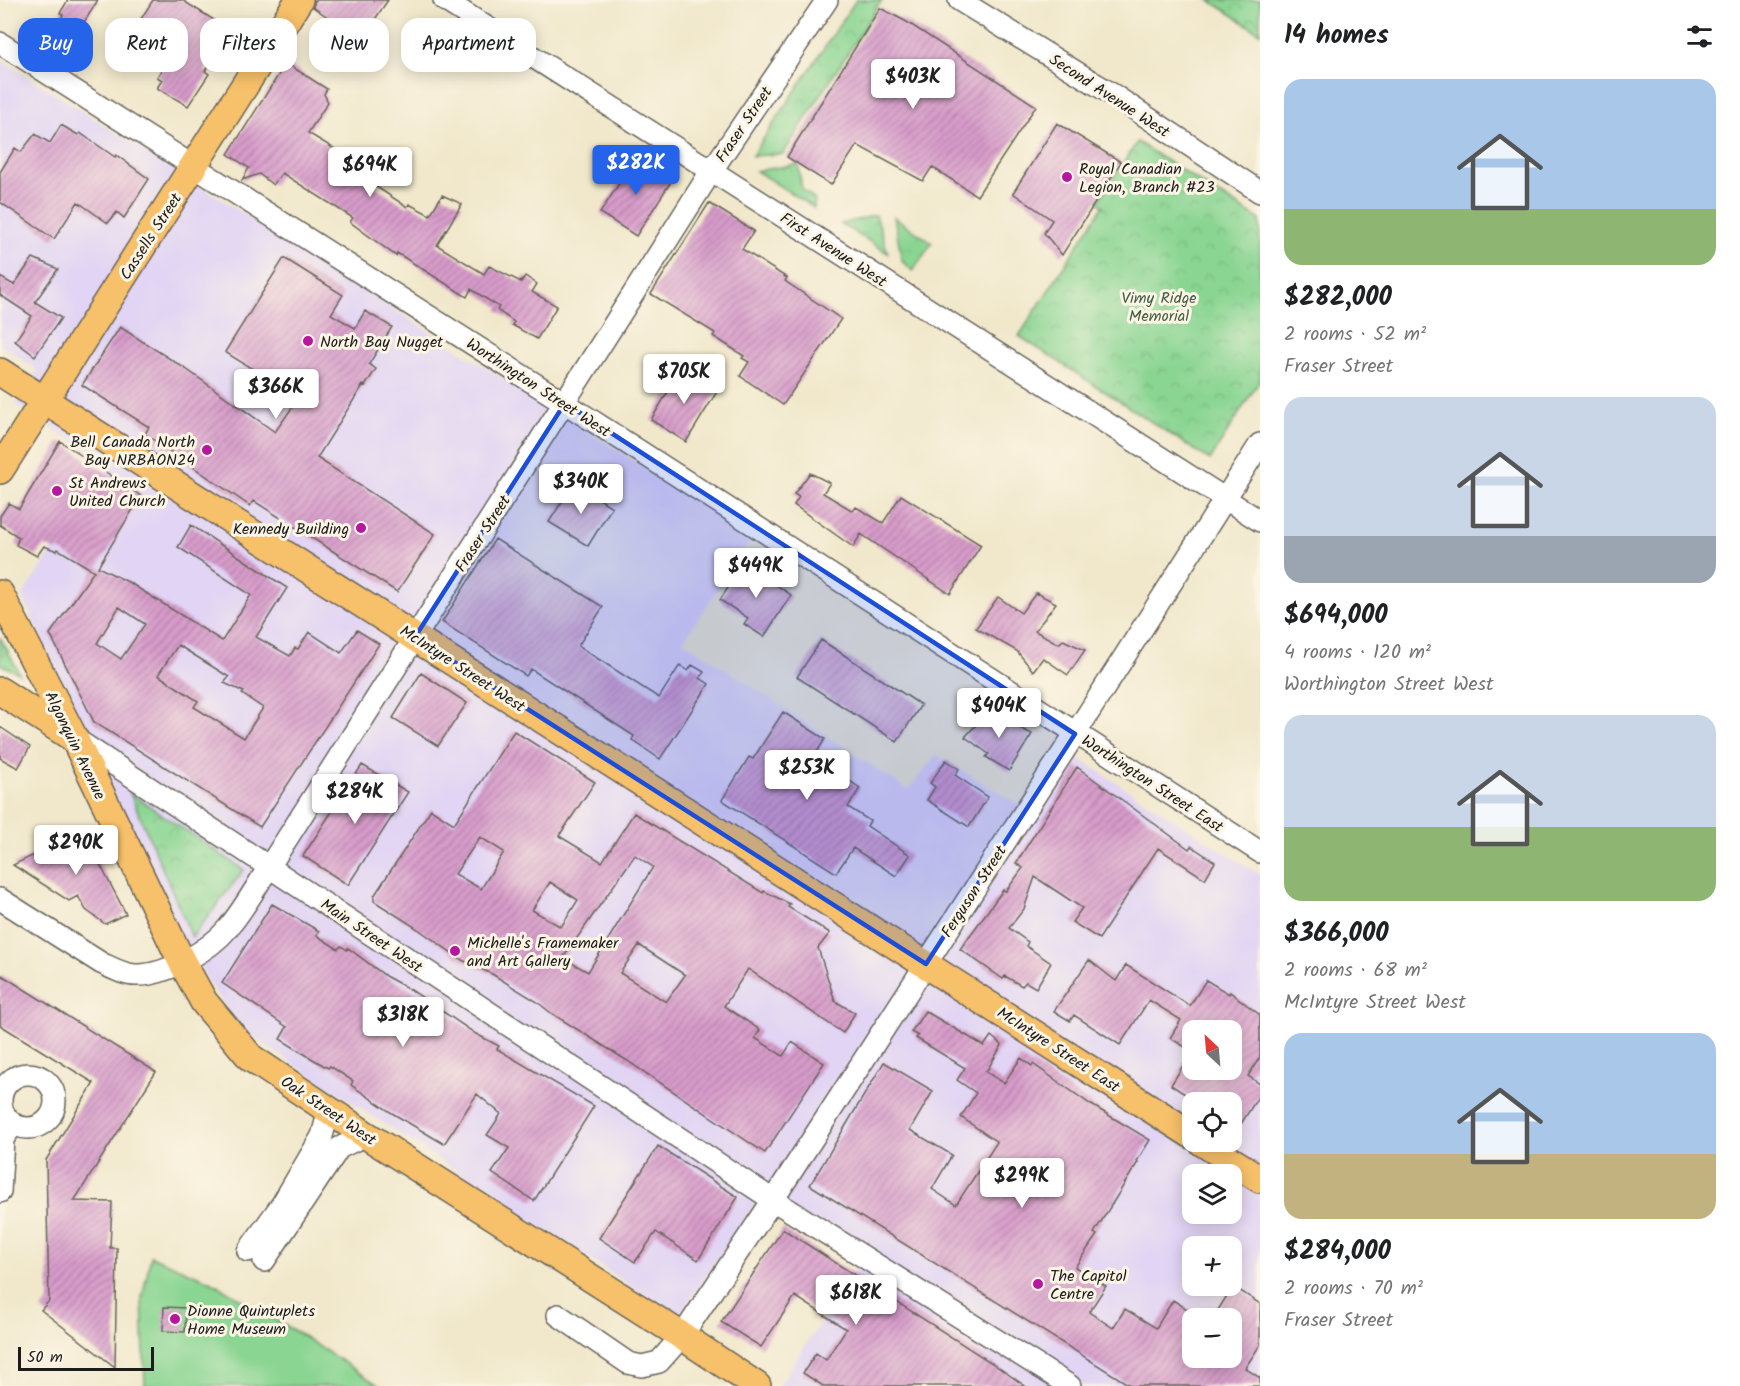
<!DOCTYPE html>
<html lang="en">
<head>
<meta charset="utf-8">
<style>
	body { margin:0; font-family:Kalam,sans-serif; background:#f6f6f6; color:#202124; height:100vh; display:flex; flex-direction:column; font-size:22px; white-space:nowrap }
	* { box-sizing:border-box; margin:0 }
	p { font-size:20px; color:#757577 }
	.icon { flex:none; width:33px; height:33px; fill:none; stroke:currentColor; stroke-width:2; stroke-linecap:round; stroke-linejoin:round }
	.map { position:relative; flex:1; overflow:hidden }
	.sheet { display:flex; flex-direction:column; background:#fff; width:480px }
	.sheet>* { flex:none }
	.hud { position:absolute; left:18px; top:18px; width:570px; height:54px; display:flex; gap:12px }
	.needle { width:39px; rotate:334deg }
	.controls { position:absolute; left:1182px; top:1020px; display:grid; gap:12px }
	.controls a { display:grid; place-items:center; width:60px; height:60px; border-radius:12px; background:#fff; box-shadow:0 3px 15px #0003; font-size:30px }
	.scale { position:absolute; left:18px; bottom:15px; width:136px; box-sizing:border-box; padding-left:6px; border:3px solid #1c1c1c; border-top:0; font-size:16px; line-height:21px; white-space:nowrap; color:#1c1c1c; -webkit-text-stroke:4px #fcf5e5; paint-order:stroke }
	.price { position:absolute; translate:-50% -51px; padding:0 14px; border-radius:6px; background:#fff; color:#222; font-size:20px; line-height:39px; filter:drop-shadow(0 2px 3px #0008) }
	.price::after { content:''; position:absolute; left:50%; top:36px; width:18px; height:14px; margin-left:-9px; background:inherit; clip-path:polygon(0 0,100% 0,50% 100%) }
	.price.on { background:#2563eb; color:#fff }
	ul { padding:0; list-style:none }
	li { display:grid; align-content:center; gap:12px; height:318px; padding:0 24px }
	li span { display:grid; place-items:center; height:186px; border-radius:18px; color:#555 }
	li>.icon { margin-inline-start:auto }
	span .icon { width:108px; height:108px; fill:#fffc; stroke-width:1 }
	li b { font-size:26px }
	h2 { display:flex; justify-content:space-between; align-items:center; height:72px; padding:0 24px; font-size:26px }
	.tag { padding:0 21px; border-radius:18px; background:#fff; box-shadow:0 3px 15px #0003; font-size:21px; line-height:54px }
	.tag.on { background:#2563eb; color:#fff }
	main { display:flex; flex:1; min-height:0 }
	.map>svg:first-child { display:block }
	.built { fill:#e1d4f4; fill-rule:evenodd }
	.green { fill:#8ad592; stroke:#537857; stroke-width:1.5 }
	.park { fill:url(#park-crowns); stroke:#537857; stroke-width:1.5 }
	.building { fill:url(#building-hatch); fill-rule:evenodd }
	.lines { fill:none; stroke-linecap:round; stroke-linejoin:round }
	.minor-casing { stroke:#67635a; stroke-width:24 }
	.major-casing { stroke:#67635a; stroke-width:30 }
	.minor { stroke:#fff; stroke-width:21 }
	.major { stroke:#f7c06b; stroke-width:27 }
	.marked { fill:#1d4ed8; fill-opacity:0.2; stroke:#1d4ed8; stroke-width:4.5; stroke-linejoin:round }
	.poi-dot { fill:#b5179e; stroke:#fcf5e5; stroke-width:2 }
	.labels { text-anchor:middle; stroke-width:6; stroke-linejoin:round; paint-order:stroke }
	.street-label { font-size:16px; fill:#1c1c1c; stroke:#fcf5e5 }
	.poi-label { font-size:16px; fill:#1c1c1c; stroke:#fcf5e5; text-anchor:start }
	.park-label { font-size:16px; fill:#425d45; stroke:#fcf5e5 }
</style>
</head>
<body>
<main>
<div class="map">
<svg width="1260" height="1386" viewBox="0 0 1260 1386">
	<defs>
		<pattern id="park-crowns" width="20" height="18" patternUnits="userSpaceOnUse" patternTransform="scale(1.5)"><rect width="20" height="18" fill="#8ad592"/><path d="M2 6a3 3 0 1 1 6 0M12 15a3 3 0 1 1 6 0" fill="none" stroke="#76b67d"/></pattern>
		<pattern id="building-hatch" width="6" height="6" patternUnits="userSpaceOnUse" patternTransform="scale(1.5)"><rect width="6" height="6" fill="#d89ccb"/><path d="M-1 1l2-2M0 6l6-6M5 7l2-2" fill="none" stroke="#ae7ea4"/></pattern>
	</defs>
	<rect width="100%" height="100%" fill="#fcf5e5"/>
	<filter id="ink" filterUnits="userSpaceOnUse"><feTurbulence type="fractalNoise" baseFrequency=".0167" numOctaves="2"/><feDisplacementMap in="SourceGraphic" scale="12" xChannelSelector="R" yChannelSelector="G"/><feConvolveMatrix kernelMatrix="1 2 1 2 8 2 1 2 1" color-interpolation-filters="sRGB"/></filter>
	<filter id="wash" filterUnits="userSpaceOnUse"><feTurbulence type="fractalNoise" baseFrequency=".008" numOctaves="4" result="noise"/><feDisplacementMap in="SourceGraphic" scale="24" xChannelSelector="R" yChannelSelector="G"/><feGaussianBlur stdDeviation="1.35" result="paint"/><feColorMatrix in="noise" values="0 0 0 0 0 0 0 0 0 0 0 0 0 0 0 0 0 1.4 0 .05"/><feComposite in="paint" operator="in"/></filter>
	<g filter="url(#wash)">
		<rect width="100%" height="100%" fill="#f1e8cc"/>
		<path class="built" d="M0,59L753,537L683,641L908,790L936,755L1032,812L1072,754L1260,875V1386H779L858,1265L757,1202L678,1317L239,1028L181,938L22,596L111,465L16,405L37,370L0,344ZM1192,1030H1232V1070H1192ZM1192,1102H1232V1142H1192ZM1192,1174H1232V1214H1192ZM1192,1246H1232V1286H1192ZM1192,1318H1232V1358H1192Z"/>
		<path class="green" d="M151,1256L212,1282L298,1333L380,1386H145L142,1298Z"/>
		<path class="park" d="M856,0H882L783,154L752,156Z
			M1209,0H1260V33Z
			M1137,142L1260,220V380L1210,460L1019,336L1103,206L1098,202Z
			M798,164L802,189L815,200L814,208L756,171Z
			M876,215L888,253L841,224Z
			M894,217L932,243L913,271L902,261Z
			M0,637L20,674L0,664Z
			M130,793L244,870L192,937Z"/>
		<g id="blocks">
			<path class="building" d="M68,0H98L78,32L59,21L63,15L60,13Z
				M153,0H182L230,30L205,71L209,74L188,106L157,88L162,80L157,77L176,50L137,25Z
				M315,0H388L361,40L313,7Z
				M880,8L907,22L1036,106L977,196L932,167L923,181L857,145L831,185L787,157Z
				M286,63L327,89L324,94L328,102L308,133L358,163L359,162L382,178L375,186L407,207L409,204L430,215L442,195L462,204L437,245L484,274L489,266L521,282L525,276L537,284L532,292L557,306L537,339L512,325L514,322L497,310L499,307L471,289L467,297L397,253L396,256L350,222L353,218L282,173L273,185L259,174L242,180L249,168L228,154Z
				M1057,123L1121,162L1062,255L1044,233L1052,220L1013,193Z
				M61,125L78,135L80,133L115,157L116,155L149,179L124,218L117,212L108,223L78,202L54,239L0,202V172L15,148L21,152L35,134L50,143Z
				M636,157L672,180L636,236L600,213Z
				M709,203L754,231L742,249L787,278L785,281L841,319L783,405L740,376L749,362L742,358L744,356L713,336L715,333L651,294Z
				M33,258L58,269L35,302L61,318L35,356L15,341L32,316L0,295V277L14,285Z
				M284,258L343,295L331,314L355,328L365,311L392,327L369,364L376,369L365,386L363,385L317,458L435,534L397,592L254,501L250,506L145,434L149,427L82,385L120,327L186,369L275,432L299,398L225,352Z
				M682,368L718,390L686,442L651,420Z
				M60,441L141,496L98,567L130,583L222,641L251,595L178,547L191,525L287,588L256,637L290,656L295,648L298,649L309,632L341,653L357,630L379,644L260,827L94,722L50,634L94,571L58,549L57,551L44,546L37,556L16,545L19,537L0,525V516L9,503L19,509ZM119,607L145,624L121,659L97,643ZM178,645L229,677L224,683L244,692L242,694L263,708L244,738L194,707L198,701L158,675Z
				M810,473L830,483L823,493L853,511L856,507L883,523L901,495L981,545L950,594L861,534L853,547L794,505L799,497L794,494Z
				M574,483L612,507L588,546L549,522Z
				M495,539L603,607L578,646L659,698L680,665L688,671L692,665L704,672L700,678L709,684L660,759L632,740L634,736L531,669L526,676L442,622Z
				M744,563L791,595L764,637L744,624L748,618L720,600Z
				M1036,593L1056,603L1035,631L1059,644L1063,640L1085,650L1068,675L1043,658L1033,671L1017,651L976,628L998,597L1021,613Z
				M821,640L921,705L897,742L797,677Z
				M421,673L467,703L438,746L393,718Z
				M990,710L1010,722L1009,723L1032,734L1009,771L986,757L989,754L965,737Z
				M783,712L825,739L814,757L860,788L848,807L870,821L867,826L910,855L896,876L853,848L836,873L722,800L749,757L753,759Z
				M0,727L30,747L18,768L0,758Z
				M514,731L595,782L559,836L602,862L634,813L763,893L764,891L790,904L788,907L830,933L818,948L835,1001L855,1013L843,1033L748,969L724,1006L760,1030L755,1038L783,1056L792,1042L824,1063L765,1153L626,1060L551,1013L536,1001L492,974L462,960L418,929L374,901V896L431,809L454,824ZM480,837L504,852L481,889L455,874ZM635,855L653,867L588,972L563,958ZM550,882L578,900L561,927L532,910ZM639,945L685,975L666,1002L620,973Z
				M946,760L959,769L955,775L988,797L969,827L927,800L935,787L930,783Z
				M362,765L408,792L348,885L303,856Z
				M1077,767L1189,849L1191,846L1215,862L1205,879L1158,848L1099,939L1072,922L1082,908L1035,877L1024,909L1009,928L1028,942L1026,946L1051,963L1036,988L1026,982L1022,986L1005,976L1003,979L960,949L1003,890L1006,891L1023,868L1016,863Z
				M86,830L97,849L93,851L126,914L105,924L86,910L78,896L69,901L13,865Z
				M272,904L319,931L316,935L338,949L341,946L347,950L348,948L387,977L411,990L476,1034L499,1046L497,1049L594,1106L534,1201L492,1173L509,1148L487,1135L501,1114L477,1094L444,1144L392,1113L351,1085L353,1081L330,1066L328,1068L311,1058L280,1039L287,1027L222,983Z
				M1089,960L1116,981L1126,965L1190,1006L1206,980L1229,994L1230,992L1260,1015V1057L1248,1076L1260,1084V1094L1232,1138V1102H1197L1171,1085L1192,1051L1170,1038L1181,1020L1149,1000L1120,1045L1074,1015L1070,1021L1054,1011ZM1192,1030H1232V1070H1192Z
				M0,974L156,1072L74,1201L112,1202L110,1248H117L115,1367L41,1310L49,1301L46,1160L94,1083L0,1025Z
				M925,1011L984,1046L991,1036L1002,1045L986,1072L1004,1083L1021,1058L1032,1066L1033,1064L1090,1104L1150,1140L1137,1161L1138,1162L1094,1233L1097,1235L1075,1267L1106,1286L1089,1312L1113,1328L1125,1309L1156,1328L1173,1300L1192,1312V1358H1232V1318H1213L1233,1286L1260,1304V1345L1245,1368L1260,1378V1386H1131L810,1185L884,1062L933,1091L910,1130L952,1155L932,1189L956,1205L997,1142L961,1117L976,1093L957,1080L965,1068L916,1038L918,1036L911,1032Z
				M658,1146L738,1197L698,1260L656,1232L635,1262L599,1238Z
				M783,1229L992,1363L1025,1386H823L803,1373L816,1353L826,1360L846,1329L795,1296L761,1347L721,1322Z
				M164,1307L186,1308L185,1332L163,1331Z"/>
		</g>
	</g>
	<g filter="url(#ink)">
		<use href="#blocks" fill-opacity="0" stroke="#67635a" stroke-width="1.5"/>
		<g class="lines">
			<g class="minor-casing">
				<path id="minor" d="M444,0L1260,521
					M959,0L1115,96L1260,192
					M0,43L565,403L1260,852
					M74,738L773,1200L1070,1386
					M0,899L101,963C112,968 124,975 136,975C165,976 210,950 228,928C244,909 256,887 269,867L712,170L827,0
					M1 1101a27 27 0 1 1 54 0a27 27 0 1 1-54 0Z
					M0,1192L3,1139L13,1125
					M248,1251L282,1204L322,1136L329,1110
					M264,1261L339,1148L366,1135
					M558,1315L628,1363L642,1366L659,1362L682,1336L773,1200L1075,734L1260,444"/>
			</g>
			<g class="major-casing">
				<path id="major" d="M0,372L1192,1135
					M0,470L299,0
					M0,594L74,738L182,962L204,1002L251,1058L366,1135L682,1336L757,1386
					M0,691L73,738
					M1202,1142L1260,1179"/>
			</g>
			<use href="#minor" class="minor"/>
			<use href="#major" class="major"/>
		</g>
	</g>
	<path class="marked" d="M565,403L1075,734L926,964L415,637Z"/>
	<g class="poi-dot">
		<circle cx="1067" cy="177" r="6"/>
		<circle cx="308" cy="341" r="6"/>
		<circle cx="207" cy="450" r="6"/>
		<circle cx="57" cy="491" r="6"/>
		<circle cx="361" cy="528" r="6"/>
		<circle cx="455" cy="951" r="6"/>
		<circle cx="1038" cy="1284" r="6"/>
		<circle cx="175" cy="1319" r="6"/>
	</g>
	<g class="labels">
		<g class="street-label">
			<text transform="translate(1110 95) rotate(33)" y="6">Second Avenue West</text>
			<text transform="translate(743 124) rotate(-56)" y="6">Fraser Street</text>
			<text transform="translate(150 236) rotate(-57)" y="6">Cassells Street</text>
			<text transform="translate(834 249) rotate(33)" y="6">First Avenue West</text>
			<text transform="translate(539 387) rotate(33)" y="6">Worthington Street West</text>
			<text transform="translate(482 533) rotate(-57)" y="6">Fraser Street</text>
			<text transform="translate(463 668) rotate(33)" y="6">McIntyre Street West</text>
			<text transform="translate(76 745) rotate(64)" y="6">Algonquin Avenue</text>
			<text transform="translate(1153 783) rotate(33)" y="6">Worthington Street East</text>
			<text transform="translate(973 891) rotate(-57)" y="6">Ferguson Street</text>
			<text transform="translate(372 935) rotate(34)" y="6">Main Street West</text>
			<text transform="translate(1059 1049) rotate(33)" y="6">McIntyre Street East</text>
			<text transform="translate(329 1110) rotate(34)" y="6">Oak Street West</text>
		</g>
		<g class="poi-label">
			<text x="1079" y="174">Royal Canadian<tspan x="1079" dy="18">Legion, Branch #23</tspan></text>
			<text x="320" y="347">North Bay Nugget</text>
			<text x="195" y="447" text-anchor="end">Bell Canada North<tspan x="195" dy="18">Bay NRBAON24</tspan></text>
			<text x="69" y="488">St Andrews<tspan x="69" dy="18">United Church</tspan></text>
			<text x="349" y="534" text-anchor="end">Kennedy Building</text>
			<text x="467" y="948">Michelle's Framemaker<tspan x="467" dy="18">and Art Gallery</tspan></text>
			<text x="1050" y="1281">The Capitol<tspan x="1050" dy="18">Centre</tspan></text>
			<text x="187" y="1316">Dionne Quintuplets<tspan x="187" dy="18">Home Museum</tspan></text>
		</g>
		<g class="park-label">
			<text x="1159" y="303">Vimy Ridge<tspan x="1159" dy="18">Memorial</tspan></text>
		</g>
	</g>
</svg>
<div class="controls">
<a><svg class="needle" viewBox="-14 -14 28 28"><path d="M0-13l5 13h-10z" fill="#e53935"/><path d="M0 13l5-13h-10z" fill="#757577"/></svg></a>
<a><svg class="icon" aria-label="locate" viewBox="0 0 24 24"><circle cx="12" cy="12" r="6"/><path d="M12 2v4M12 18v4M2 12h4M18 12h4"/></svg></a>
<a><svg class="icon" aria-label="layers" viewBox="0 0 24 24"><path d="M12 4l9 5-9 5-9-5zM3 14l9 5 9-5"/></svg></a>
<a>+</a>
<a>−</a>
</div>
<div class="scale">50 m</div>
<b class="price" style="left:913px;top:110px">$403K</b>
<b class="price on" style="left:636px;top:196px">$282K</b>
<b class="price" style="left:370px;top:198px">$694K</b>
<b class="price" style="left:684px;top:405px">$705K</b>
<b class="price" style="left:276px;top:420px">$366K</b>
<b class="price" style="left:581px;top:515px">$340K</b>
<b class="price" style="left:756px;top:599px">$449K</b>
<b class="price" style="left:999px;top:739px">$404K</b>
<b class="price" style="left:807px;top:801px">$253K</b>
<b class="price" style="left:355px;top:825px">$284K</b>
<b class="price" style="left:76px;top:876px">$290K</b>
<b class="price" style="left:403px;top:1048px">$318K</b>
<b class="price" style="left:1022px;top:1209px">$299K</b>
<b class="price" style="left:856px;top:1326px">$618K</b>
<div class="hud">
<a class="tag on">Buy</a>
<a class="tag">Rent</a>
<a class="tag">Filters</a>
<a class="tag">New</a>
<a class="tag">Apartment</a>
</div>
</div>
<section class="sheet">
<h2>14 homes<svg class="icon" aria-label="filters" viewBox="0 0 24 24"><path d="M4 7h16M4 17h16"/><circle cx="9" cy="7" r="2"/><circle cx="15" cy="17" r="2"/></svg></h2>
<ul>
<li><span style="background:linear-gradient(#a9c7e8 70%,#8fb573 0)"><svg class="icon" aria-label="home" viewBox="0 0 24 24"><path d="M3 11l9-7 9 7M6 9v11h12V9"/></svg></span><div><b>$282,000</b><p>2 rooms · 52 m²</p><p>Fraser Street</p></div></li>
<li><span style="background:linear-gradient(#c9d6e8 75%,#9aa5b1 0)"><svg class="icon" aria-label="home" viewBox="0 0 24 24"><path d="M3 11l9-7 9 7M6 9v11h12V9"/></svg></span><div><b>$694,000</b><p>4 rooms · 120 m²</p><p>Worthington Street West</p></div></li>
<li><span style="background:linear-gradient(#c9d6e8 60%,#8fb573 0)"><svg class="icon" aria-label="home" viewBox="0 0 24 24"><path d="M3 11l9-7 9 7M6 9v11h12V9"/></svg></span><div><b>$366,000</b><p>2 rooms · 68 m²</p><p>McIntyre Street West</p></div></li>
<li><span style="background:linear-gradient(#a9c7e8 65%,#c2b280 0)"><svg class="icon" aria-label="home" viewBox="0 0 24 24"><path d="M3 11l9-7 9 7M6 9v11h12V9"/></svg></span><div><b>$284,000</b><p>2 rooms · 70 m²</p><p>Fraser Street</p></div></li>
</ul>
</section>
</main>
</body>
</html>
